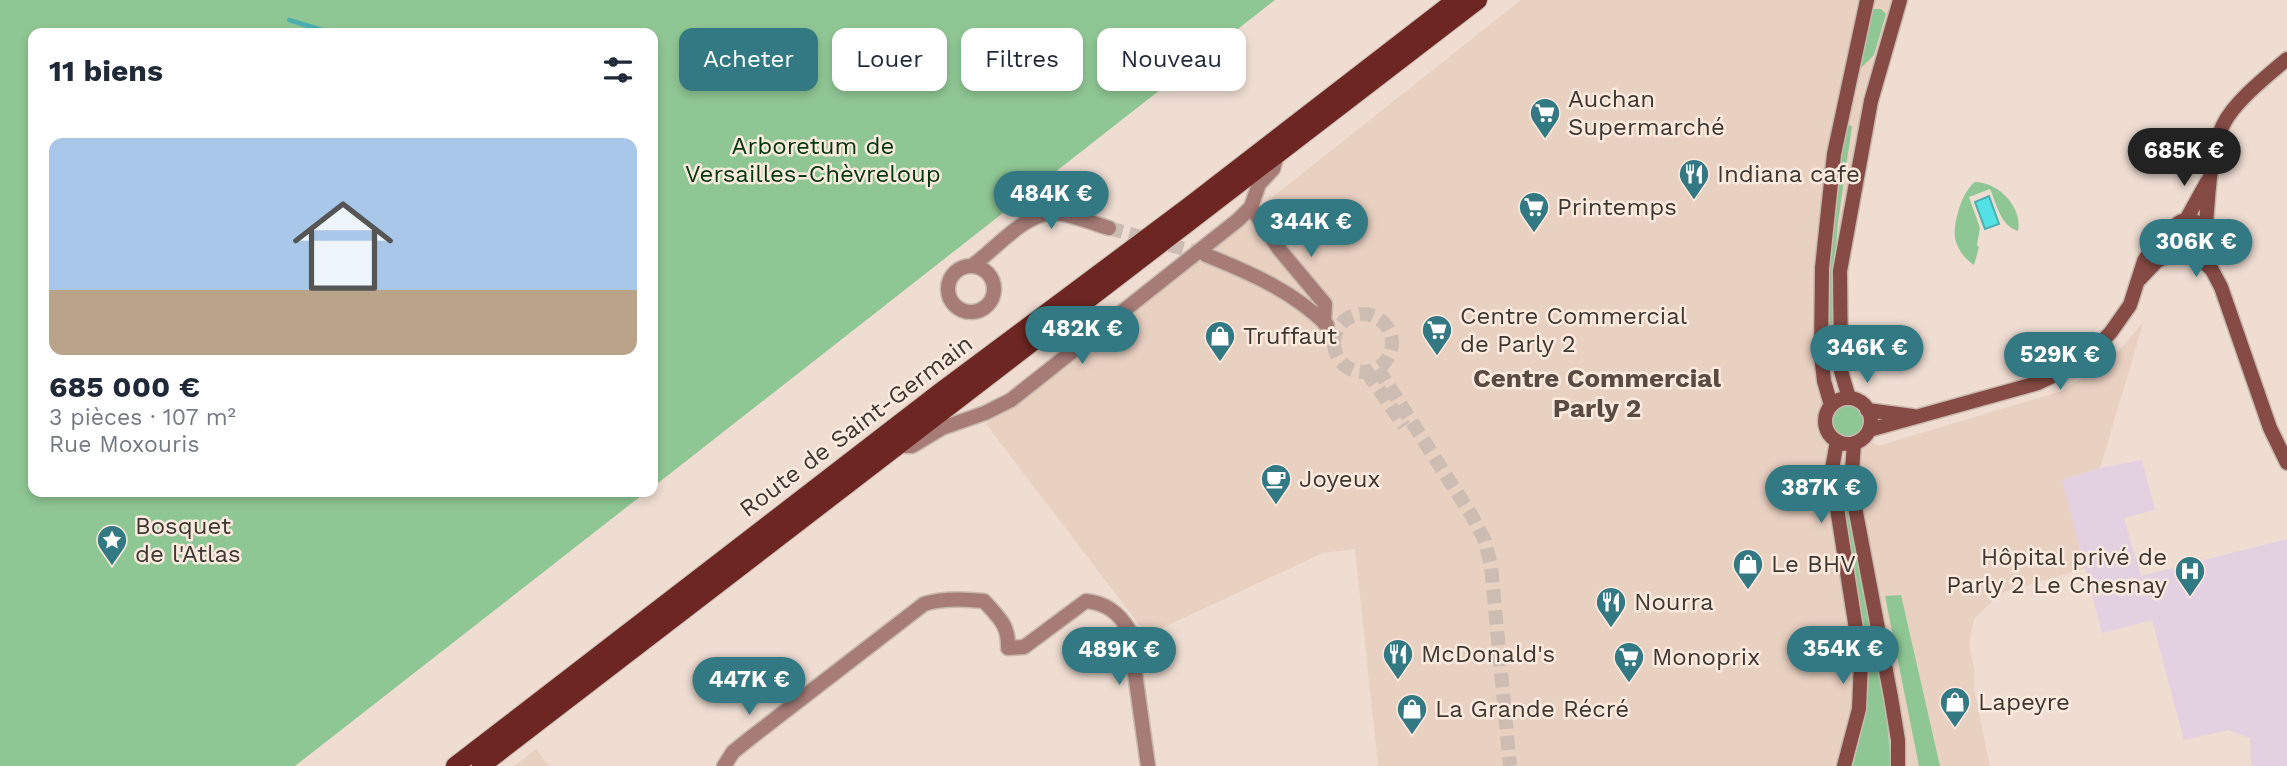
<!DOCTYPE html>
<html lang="fr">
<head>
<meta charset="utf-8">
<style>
	body { margin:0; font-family:"Work Sans",sans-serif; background:#f2f2f3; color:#1f2937; height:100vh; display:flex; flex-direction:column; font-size:26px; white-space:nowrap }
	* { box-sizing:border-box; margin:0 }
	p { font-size:23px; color:#747a83 }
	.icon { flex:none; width:38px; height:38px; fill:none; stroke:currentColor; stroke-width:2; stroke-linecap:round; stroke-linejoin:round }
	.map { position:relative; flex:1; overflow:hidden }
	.side { position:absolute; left:28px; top:28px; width:630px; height:469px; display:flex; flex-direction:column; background:#fff; border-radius:14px; box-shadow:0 4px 10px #0003 }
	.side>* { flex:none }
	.banner { position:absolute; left:679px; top:28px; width:665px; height:63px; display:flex; gap:14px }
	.price { position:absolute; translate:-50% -60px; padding:0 16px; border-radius:24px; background:#327984; color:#fff; font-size:23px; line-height:46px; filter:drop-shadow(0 2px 4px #0008) }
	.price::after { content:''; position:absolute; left:50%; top:42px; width:21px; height:16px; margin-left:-10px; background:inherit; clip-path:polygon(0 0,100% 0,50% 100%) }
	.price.selected { background:#222; color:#fff }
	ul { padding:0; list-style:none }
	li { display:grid; align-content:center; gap:14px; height:371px; padding:0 21px }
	li span { display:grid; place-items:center; height:217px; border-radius:14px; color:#555 }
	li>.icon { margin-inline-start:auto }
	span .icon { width:126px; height:126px; fill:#fffc; stroke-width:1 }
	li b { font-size:30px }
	h2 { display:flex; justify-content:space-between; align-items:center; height:84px; padding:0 21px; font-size:30px }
	.tag { padding:0 24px; border-radius:14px; background:#fff; box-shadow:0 4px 10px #0003; font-size:24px; line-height:63px }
	.tag.selected { background:#327984; color:#fff }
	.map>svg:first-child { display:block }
	.built { fill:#e9d1c2 }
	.medical { fill:#e3d0e1 }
	.green { fill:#8fc794 }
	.water { fill:#52e2e5; stroke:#4cafb0; stroke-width:2 }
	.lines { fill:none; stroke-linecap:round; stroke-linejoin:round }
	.stream { stroke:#4cafb0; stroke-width:4.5 }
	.street-tunnel { stroke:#ccbcb2; stroke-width:14; stroke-dasharray:14 7; stroke-linecap:butt }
	.street-casing { stroke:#c8b9af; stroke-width:17 }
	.secondary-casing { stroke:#c8b9af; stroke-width:17 }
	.primary-casing { stroke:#c8b9af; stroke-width:20 }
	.street { stroke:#a77c77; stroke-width:14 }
	.secondary { stroke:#874b45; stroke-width:14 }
	.primary { stroke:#6d2622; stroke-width:18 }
	.labels { text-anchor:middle; stroke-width:5; stroke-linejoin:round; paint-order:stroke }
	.poi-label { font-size:24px; fill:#3e3833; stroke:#fceadf; text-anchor:start }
	.park-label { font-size:24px; fill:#00380d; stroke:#fceadf }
	.street-label { font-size:24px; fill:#3e3833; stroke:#fceadf }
	.neighbourhood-label { font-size:26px; font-weight:bold; fill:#594b42; stroke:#fceadf }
</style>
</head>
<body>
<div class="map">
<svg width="2287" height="766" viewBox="0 0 2287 766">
	<rect width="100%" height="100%" fill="#efddd2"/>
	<path class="built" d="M1521,0H1893L1870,73L1838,240L1835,368L1848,423L1878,446L2062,391L2104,364L2124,345L2144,321L2100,468L2062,480L2086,568L2001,593L1974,619L1969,644L1975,672L1974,689L1990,766H1378L1355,549L1323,553L1147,635L986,424Z
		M536,749L549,766H514Z"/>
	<path class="medical" d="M2142,460L2155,510L2124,518L2141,576L2287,539V766H2251L2250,738L2228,730L2184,740L2152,620L2102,633L2062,480L2100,468Z"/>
	<path class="green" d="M0,0H1275L653,487V33H33V492H646L295,766H0Z
		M1871,9H1881L1886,14L1874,55L1857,72Z
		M1845,124L1852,126L1838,222L1832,294V366L1828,365L1825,288L1832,221Z
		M1975,182C1999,182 2023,208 2018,231C2000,225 1997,205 1990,189L1969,197L1980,228L1977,245L1979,247L1974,265C1965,259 1957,249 1955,238C1953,223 1962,191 1975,182Z
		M1832 420a16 16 0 1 1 32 0a16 16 0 1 1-32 0Z
		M1843,481L1885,700L1891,766H1853L1866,711L1868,657L1839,482Z
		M1901,595L1940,766H1919L1885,596Z"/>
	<path class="water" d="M1989,196L1999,224L1985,229L1975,202Z"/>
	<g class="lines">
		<path class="stream" d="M289,20L332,33"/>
		<path class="street-tunnel" d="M1109,228L1206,255
			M1334 343a29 29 0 1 1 58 0a29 29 0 1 1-58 0Z
			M1378,369L1472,516L1485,541L1491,566L1510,766
			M1367,372L1404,426"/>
		<g class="street-casing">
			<path id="street" d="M1251,207L1279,249L1325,304L1324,323
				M1206,255C1251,273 1292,291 1327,325
				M973,265C996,249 1026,211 1056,213C1074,215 1092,223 1109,228
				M948 289a23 23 0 1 1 46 0a23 23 0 1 1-46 0Z
				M898,446H912L942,428L985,413L1011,400L1238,220L1251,207L1259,184L1273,169L1277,155
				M724,766L733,752L753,736L924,604C942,598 966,599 984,601C999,618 1009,625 1008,648L1024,647L1086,601C1106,603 1119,613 1129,630L1148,766"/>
		</g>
		<g class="secondary-casing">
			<path id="secondary" d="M2186,220L2207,182
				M2171 237a17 17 0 1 1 34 0a17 17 0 1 1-34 0Z
				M2205,233C2209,199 2208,157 2223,125C2234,102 2267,76 2287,59
				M2195,253L2212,270L2221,287L2270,428L2287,463
				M2140,279L2157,261L2178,251
				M1849,398L1841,371L1840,271L1871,101L1900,0
				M1825 421a23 23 0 1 1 46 0a23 23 0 1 1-46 0Z
				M1831,405L1824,381L1821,355L1822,268L1834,154L1867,0
				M1867,410L1913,416
				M1869,430L2038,383L2068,369L2094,350L2111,332L2130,305L2144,261L2151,250L2172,233
				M1837,441L1832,469L1834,489L1861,661L1859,709L1844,766
				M1854,443L1851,486L1891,697L1898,740V766"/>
		</g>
		<g class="primary-casing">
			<path id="primary" d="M455,766L939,393L1188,207L1456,0
				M481,766L1478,0"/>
		</g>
		<use href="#street" class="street"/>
		<use href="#secondary" class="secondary"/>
		<use href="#primary" class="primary"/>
	</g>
	<defs>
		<g id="supermarket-pin" transform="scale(1.575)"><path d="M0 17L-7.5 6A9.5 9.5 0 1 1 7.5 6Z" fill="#327984" stroke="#fceadf"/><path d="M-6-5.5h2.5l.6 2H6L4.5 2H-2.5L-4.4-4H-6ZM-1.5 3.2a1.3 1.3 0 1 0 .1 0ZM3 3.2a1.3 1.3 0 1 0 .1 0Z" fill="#fff"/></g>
		<g id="restaurant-pin" transform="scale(1.575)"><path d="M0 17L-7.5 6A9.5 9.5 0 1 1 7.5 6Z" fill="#327984" stroke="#fceadf"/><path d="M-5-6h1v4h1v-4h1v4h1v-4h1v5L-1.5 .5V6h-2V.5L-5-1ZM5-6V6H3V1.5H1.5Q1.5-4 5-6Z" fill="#fff"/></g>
		<g id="shop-pin" transform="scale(1.575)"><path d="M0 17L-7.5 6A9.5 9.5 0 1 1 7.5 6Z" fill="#327984" stroke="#fceadf"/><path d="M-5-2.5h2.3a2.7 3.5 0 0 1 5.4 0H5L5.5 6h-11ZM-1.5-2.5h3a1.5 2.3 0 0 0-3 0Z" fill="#fff"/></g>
		<g id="cafe-pin" transform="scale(1.575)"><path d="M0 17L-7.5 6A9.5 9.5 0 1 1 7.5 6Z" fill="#327984" stroke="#fceadf"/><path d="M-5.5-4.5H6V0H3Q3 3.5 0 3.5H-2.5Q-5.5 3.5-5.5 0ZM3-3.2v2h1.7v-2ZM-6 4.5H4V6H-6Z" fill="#fff"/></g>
		<g id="sight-pin" transform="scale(1.575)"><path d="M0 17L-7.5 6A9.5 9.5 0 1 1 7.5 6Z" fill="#327984" stroke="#fceadf"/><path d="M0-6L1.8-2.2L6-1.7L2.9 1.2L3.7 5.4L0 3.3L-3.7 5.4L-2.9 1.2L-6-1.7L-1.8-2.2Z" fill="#fff"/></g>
		<g id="hospital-pin" transform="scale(1.575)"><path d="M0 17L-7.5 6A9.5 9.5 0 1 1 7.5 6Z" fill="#327984" stroke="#fceadf"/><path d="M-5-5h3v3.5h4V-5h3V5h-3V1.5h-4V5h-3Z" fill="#fff"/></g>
	</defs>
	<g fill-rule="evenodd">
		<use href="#supermarket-pin" x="1545" y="113"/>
		<use href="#restaurant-pin" x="1694" y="174"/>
		<use href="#supermarket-pin" x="1534" y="207"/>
		<use href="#supermarket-pin" x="1437" y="330"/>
		<use href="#shop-pin" x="1220" y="336"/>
		<use href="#cafe-pin" x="1276" y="479"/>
		<use href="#sight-pin" x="112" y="540"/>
		<use href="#shop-pin" x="1748" y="564"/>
		<use href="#hospital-pin" x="2190" y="571"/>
		<use href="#restaurant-pin" x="1611" y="602"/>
		<use href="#restaurant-pin" x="1398" y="654"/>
		<use href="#supermarket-pin" x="1629" y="657"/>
		<use href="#shop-pin" x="1955" y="702"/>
		<use href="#shop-pin" x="1412" y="709"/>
	</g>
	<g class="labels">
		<g class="poi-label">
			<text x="1568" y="107">Auchan<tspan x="1568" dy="28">Supermarché</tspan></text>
			<text x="1717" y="182">Indiana cafe</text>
			<text x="1557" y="215">Printemps</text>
			<text x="1460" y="324">Centre Commercial<tspan x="1460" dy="28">de Parly 2</tspan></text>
			<text x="1243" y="344">Truffaut</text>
			<text x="1299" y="487">Joyeux</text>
			<text x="135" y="534">Bosquet<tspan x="135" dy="28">de l'Atlas</tspan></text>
			<text x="2167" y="565" text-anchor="end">Hôpital privé de<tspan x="2167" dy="28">Parly 2 Le Chesnay</tspan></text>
			<text x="1771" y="572">Le BHV</text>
			<text x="1634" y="610">Nourra</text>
			<text x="1421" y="662">McDonald's</text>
			<text x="1652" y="665">Monoprix</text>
			<text x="1978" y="710">Lapeyre</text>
			<text x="1435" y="717">La Grande Récré</text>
		</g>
		<g class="park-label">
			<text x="813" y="154">Arboretum de<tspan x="813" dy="28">Versailles-Chèvreloup</tspan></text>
		</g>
		<g class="street-label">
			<text transform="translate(856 426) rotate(-37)" y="8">Route de Saint-Germain</text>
		</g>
		<g class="neighbourhood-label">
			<text x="1597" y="387">Centre Commercial<tspan x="1597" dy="30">Parly 2</tspan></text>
		</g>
	</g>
</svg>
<b class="price selected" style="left:2184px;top:188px">685K €</b>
<b class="price" style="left:1051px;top:231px">484K €</b>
<b class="price" style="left:1311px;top:259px">344K €</b>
<b class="price" style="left:2196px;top:279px">306K €</b>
<b class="price" style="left:1082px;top:366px">482K €</b>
<b class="price" style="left:1867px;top:385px">346K €</b>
<b class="price" style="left:2060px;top:392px">529K €</b>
<b class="price" style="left:1821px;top:525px">387K €</b>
<b class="price" style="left:1843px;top:686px">354K €</b>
<b class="price" style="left:1119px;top:687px">489K €</b>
<b class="price" style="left:749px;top:717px">447K €</b>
<div class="banner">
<a class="tag selected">Acheter</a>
<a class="tag">Louer</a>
<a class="tag">Filtres</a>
<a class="tag">Nouveau</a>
</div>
<section class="side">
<h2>11 biens<svg class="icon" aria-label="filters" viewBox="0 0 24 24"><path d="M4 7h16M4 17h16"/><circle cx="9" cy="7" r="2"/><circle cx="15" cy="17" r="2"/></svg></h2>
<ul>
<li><span style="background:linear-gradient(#a9c7e8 70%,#b9a48a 0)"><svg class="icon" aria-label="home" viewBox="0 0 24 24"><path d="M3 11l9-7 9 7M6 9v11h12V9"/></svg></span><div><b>685 000 €</b><p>3 pièces · 107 m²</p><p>Rue Moxouris</p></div></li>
</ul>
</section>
</div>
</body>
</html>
